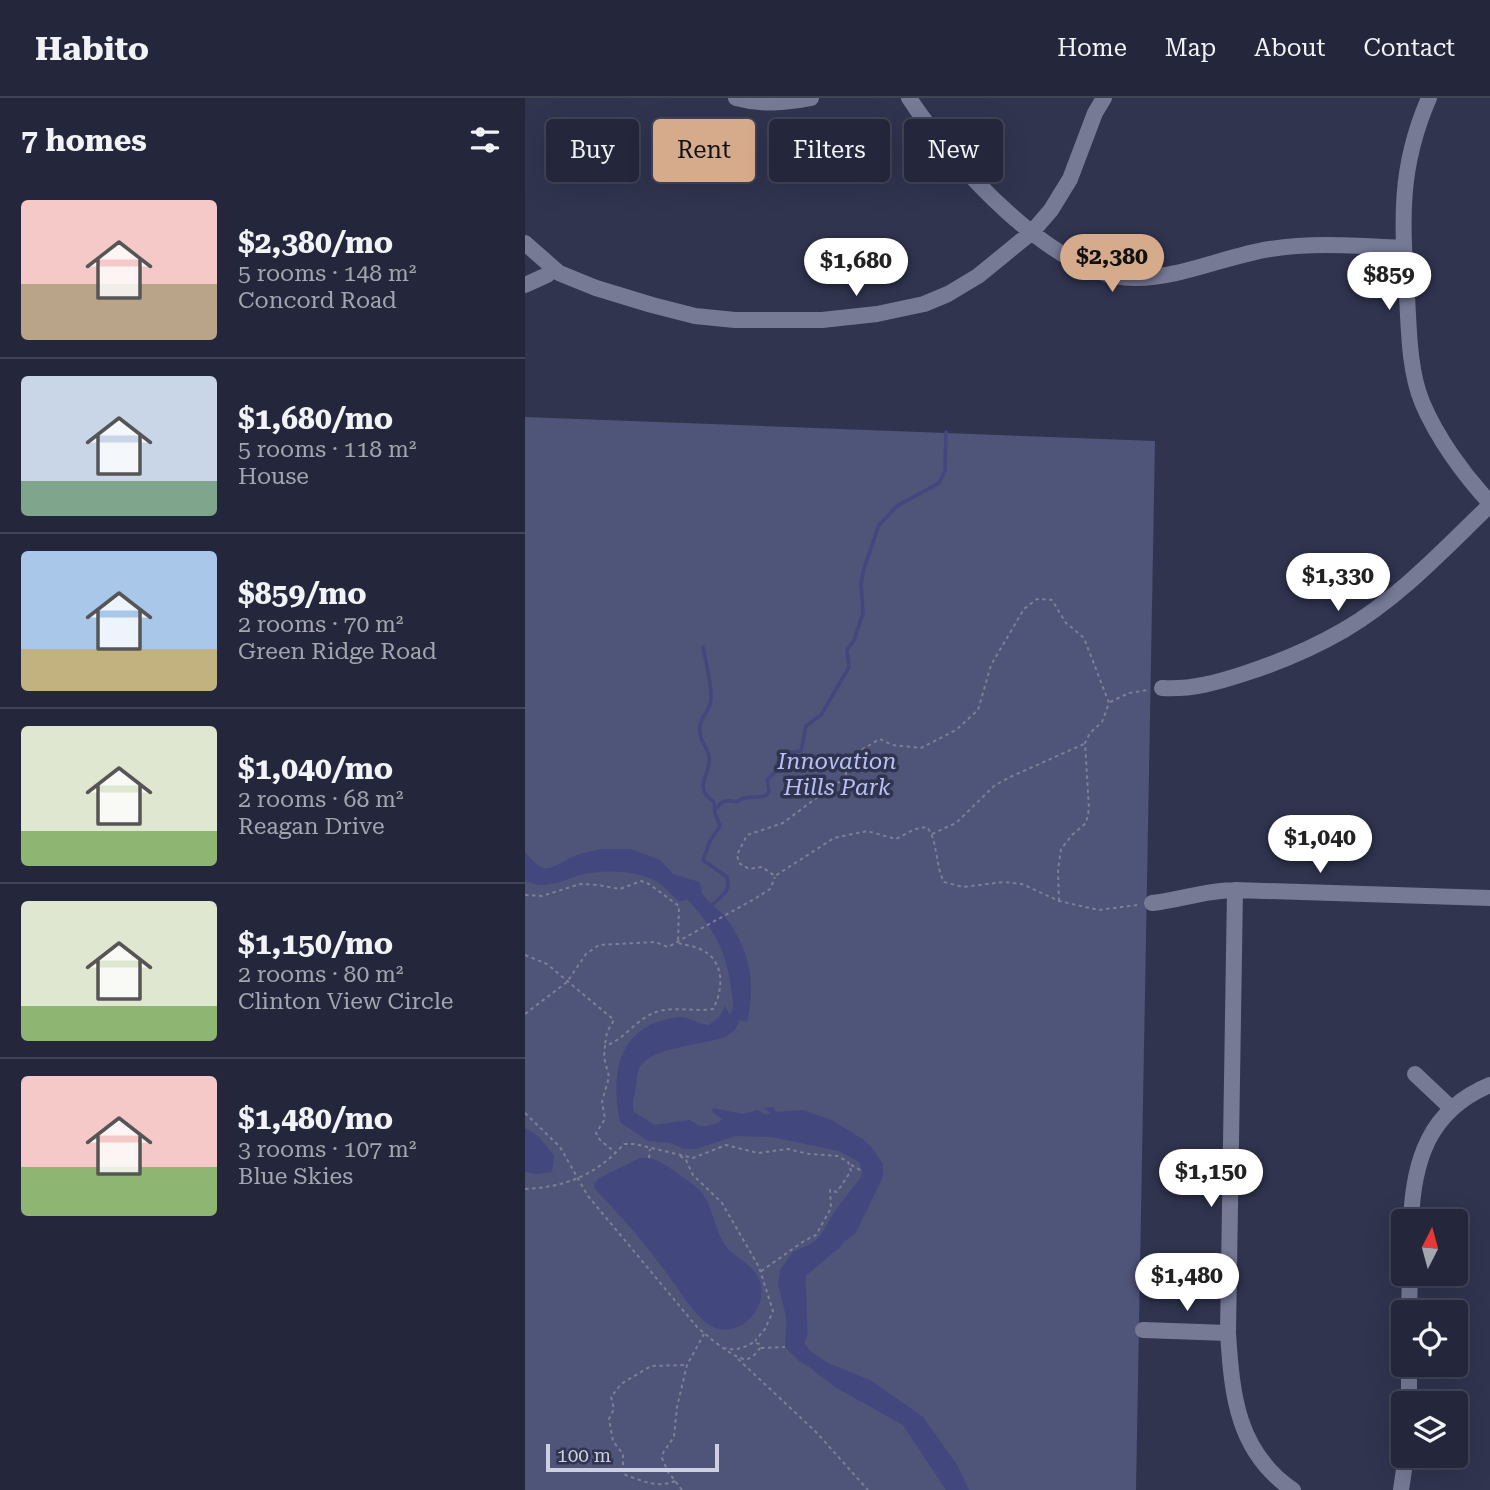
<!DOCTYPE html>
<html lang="en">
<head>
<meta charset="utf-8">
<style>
	body { margin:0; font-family:"Roboto Serif",serif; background:#303346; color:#f1f3f6; height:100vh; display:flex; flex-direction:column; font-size:26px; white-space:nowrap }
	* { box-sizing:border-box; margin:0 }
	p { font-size:23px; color:#a3a5af }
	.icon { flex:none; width:38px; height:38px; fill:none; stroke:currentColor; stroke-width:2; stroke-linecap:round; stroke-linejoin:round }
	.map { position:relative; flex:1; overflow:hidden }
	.panel { display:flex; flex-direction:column; background:#24273b; width:525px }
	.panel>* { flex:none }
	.banner { position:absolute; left:21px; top:21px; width:665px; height:63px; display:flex; gap:14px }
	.needle { width:46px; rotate:6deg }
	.buttons { position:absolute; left:866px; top:1111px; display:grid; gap:14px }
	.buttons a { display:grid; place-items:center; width:77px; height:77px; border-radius:7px; background:#24273b; box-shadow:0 7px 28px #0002,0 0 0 2px #414455; font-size:35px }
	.scale { position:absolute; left:21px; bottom:18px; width:173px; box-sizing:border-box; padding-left:7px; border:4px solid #cdd0e1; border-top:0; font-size:19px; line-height:24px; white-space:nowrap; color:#cdd0e1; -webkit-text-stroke:5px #30344f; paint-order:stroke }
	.price { position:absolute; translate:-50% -60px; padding:0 16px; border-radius:24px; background:#fff; color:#222; font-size:23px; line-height:46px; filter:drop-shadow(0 2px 4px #0008) }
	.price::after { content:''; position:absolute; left:50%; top:42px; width:21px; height:16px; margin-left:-10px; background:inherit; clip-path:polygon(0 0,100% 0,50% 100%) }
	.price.current { background:#d6ab8b; color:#111 }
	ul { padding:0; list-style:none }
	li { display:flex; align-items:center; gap:21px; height:175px; padding:0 21px }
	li+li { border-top:2px solid #414455 }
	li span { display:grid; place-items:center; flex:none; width:196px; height:140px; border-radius:7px; color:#555 }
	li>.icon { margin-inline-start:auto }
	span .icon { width:84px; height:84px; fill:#fffc; stroke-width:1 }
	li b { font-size:30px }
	h2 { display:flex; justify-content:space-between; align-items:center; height:84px; padding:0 21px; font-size:30px }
	.pill { padding:0 24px; border-radius:7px; background:#24273b; box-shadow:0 7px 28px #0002,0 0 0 2px #414455; font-size:24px; line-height:63px }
	.pill.current { background:#d6ab8b; color:#111 }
	header { display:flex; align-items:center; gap:42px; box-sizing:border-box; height:98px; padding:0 35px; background:#24273b; border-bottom:2px solid #414455 }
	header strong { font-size:33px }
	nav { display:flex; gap:38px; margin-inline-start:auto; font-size:24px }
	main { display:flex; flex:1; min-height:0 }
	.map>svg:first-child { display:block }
	.green { fill:#4f5479 }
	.water { fill:#42477e }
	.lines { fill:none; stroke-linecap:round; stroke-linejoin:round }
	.stream { stroke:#42477e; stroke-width:3.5 }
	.river { stroke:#42477e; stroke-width:21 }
	.path { stroke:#7c7f95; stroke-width:2; stroke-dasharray:3.5 3.5; stroke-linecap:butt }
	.minor { stroke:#767a95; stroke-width:16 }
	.labels { text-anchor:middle; stroke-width:7; stroke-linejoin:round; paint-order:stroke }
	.park-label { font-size:23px; font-style:italic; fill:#b8c0f4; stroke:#30344f }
</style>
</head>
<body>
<header>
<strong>Habito</strong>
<nav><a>Home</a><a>Map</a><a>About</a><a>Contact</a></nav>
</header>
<main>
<section class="panel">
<h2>7 homes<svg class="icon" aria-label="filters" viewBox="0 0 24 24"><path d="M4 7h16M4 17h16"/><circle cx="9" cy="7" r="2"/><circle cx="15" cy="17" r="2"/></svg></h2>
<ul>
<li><span style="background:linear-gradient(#f6c9c9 60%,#b9a48a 0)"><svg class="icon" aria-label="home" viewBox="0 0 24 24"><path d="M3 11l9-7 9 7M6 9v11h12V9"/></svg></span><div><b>$2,380/mo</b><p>5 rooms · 148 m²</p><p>Concord Road</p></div></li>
<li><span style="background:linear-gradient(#c9d6e8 75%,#7fa58c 0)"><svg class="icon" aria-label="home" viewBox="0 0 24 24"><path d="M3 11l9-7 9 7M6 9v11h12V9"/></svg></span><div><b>$1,680/mo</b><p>5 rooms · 118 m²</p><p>House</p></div></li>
<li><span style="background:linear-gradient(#a9c7e8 70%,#c2b280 0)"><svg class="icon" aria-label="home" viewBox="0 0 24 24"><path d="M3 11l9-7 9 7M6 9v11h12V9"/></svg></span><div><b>$859/mo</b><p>2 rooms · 70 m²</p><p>Green Ridge Road</p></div></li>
<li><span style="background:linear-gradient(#dfe7d0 75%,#8fb573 0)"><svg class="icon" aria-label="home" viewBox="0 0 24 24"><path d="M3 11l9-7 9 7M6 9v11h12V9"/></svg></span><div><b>$1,040/mo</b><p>2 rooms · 68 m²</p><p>Reagan Drive</p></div></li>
<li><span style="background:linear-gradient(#dfe7d0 75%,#8fb573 0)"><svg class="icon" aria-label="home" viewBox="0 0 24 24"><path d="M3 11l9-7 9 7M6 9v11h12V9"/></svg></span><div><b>$1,150/mo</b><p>2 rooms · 80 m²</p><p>Clinton View Circle</p></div></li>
<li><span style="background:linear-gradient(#f6c9c9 65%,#8fb573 0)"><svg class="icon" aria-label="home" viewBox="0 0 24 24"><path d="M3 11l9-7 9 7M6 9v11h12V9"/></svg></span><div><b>$1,480/mo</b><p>3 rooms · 107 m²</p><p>Blue Skies</p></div></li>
</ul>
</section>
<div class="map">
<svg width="965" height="1392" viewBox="0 0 965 1392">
	<rect width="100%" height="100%" fill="#30344f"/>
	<path class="green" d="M0,319L630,343L611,1392H0Z"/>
	<path class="water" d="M75,751H106L135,762L148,776L174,784C176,788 176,791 177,795C182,804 194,811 200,819C225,851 231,885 222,924L215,922L209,933L200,939C179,947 123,949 114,971C111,978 112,986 110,993C109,1003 106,1005 109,1014L129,1027L164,1022L175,1028H182L193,1025L197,1021L187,1014L188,1010L218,1016L233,1012L241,1017L246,1015L238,1010L248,1009L251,1014L278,1012L307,1022L339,1042L348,1051L358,1066V1079L330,1136L308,1151L293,1150L285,1156L270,1188L273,1224L280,1246L286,1254L303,1265L345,1282L398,1319L432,1367L444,1392H421L378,1327L310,1289L284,1269L274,1263L260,1249L262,1222L253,1186L255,1172L268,1154L292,1143L310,1113L336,1079L337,1073L334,1064L314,1053L247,1039L210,1038L171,1051H159L145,1045L123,1043L95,1024C85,974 93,926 154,919C165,918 173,927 184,927L195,918L200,908L205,917C210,908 208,901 206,890C203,856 187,827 163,802L154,803C146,797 139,787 129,782C110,773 84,772 64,775C42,779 21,795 0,782V754C21,778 22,772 47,759C55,755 66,754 75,751Z
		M0,1030L13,1038L29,1058L27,1074L11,1076L0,1074Z
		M115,1060C120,1060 127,1060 131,1062C139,1065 175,1090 178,1096C189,1113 190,1134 202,1150C213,1162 230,1167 235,1184C244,1216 206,1247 179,1223C165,1210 154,1192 143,1177C121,1146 96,1118 70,1091L69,1086L74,1080Z"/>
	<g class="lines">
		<path class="stream" d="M178,549C181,565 186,581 186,598C187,611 177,616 175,628C173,643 183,649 184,659C187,678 166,687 189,704L190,715L195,728L185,743L178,762L202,779C206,793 198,797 188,806
			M190,712C196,703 201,701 212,704C222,696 231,702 242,697L244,693L242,682L251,673L255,655L276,653L281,628L296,617L324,569L322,552L329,542L338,515L336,485L339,470L354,427L372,408L414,385L420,373L421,334"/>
		<path class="river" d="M272,1236L270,1173L306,1143L316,1131"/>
		<path class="path" d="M585,604L604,595L623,592
			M407,736L431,725L469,688L483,680L559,646
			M0,797L17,798L55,786L73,787L95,791L116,783L124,786L154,808L153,845C160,847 169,848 175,851C200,862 199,891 188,911C170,914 148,908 131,914C111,921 99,942 80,948L79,959L84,979L77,1004L80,1021L71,1035L75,1042L91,1055
			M534,803L533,772L536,751L547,737L561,725L564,711L560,645L565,635L577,624L584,605L559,540L541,525L527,502L512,501L499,511L466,567L453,612L431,632L396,650L367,647L355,641L324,659L319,666L322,681L310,686L258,725L222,737L212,757L214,765L224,771L237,769L250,778L309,740L342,733L371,741L390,731L402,729C413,743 410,767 419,784L438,789L479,784L497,786L534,803L574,812L612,807
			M0,857L22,866L89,922L82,934L80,947
			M0,916L42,884L61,856L74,847L130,844L143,849L231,800L245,791L250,779
			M0,1015L35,1049L63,1098L172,1229C181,1237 211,1263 222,1261C228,1260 232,1254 235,1250L234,1246L229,1244C218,1250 212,1253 200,1250
			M155,1058L161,1062L168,1077L197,1105L234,1169L248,1213L240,1231L230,1243
			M124,1060L125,1051
			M326,1067L337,1073
			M0,1091C41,1089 71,1077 99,1046H110L168,1060L201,1047L233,1055L263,1051L284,1056L313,1058L323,1064L326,1073L312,1094L305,1092L306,1110L291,1137L279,1143L235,1174
			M236,1250L260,1249
			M213,1261L291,1334L343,1392
			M150,1383C132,1391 115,1382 98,1376V1356L88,1343L84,1321L89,1311L86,1299L96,1286L126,1268L162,1267
			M157,1392L143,1374L137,1360L138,1355L149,1339L152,1309L162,1267L179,1236"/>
		<path class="minor" d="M211,0C237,7 260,5 286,0
			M384,0C425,63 530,181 610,180C656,180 700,158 745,151C789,144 834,148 878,150
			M904,0C873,71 877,124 882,198C884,232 884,272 897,304C912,340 939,377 965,405
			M0,145L34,175L71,190L127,207L170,218L210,222H297L352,216L399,206L423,196L453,178L507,134L526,112L545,81L570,15L579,0
			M0,187L22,177L28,170
			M637,590C666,592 694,584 721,575C755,564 788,550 819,532C874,500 919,451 965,407
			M710,792L703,1235C707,1297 712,1354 768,1392
			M627,805C655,802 682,792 710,792L965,800
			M890,976L926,1010
			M886,1124C888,1063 904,1012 965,987
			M884,1214L885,1176
			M618,1232L703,1235
			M884,1267V1306
			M876,1392L881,1358"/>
	</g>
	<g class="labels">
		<g class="park-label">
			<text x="312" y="671">Innovation<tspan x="312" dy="26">Hills Park</tspan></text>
		</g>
	</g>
</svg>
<div class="buttons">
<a><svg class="needle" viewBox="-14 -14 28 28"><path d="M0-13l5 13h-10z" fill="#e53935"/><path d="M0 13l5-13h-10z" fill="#a3a5af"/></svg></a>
<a><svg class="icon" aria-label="locate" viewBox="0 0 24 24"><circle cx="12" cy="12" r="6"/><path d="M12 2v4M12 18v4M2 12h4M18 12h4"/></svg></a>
<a><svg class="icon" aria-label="layers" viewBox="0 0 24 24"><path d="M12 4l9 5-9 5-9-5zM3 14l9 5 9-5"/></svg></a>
</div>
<div class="scale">100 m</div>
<b class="price current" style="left:587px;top:196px">$2,380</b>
<b class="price" style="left:331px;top:200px">$1,680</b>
<b class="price" style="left:864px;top:214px">$859</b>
<b class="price" style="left:813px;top:515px">$1,330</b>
<b class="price" style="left:795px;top:777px">$1,040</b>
<b class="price" style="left:686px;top:1111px">$1,150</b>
<b class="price" style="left:662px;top:1215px">$1,480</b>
<div class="banner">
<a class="pill">Buy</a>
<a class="pill current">Rent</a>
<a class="pill">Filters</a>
<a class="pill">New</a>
</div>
</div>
</main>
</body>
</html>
